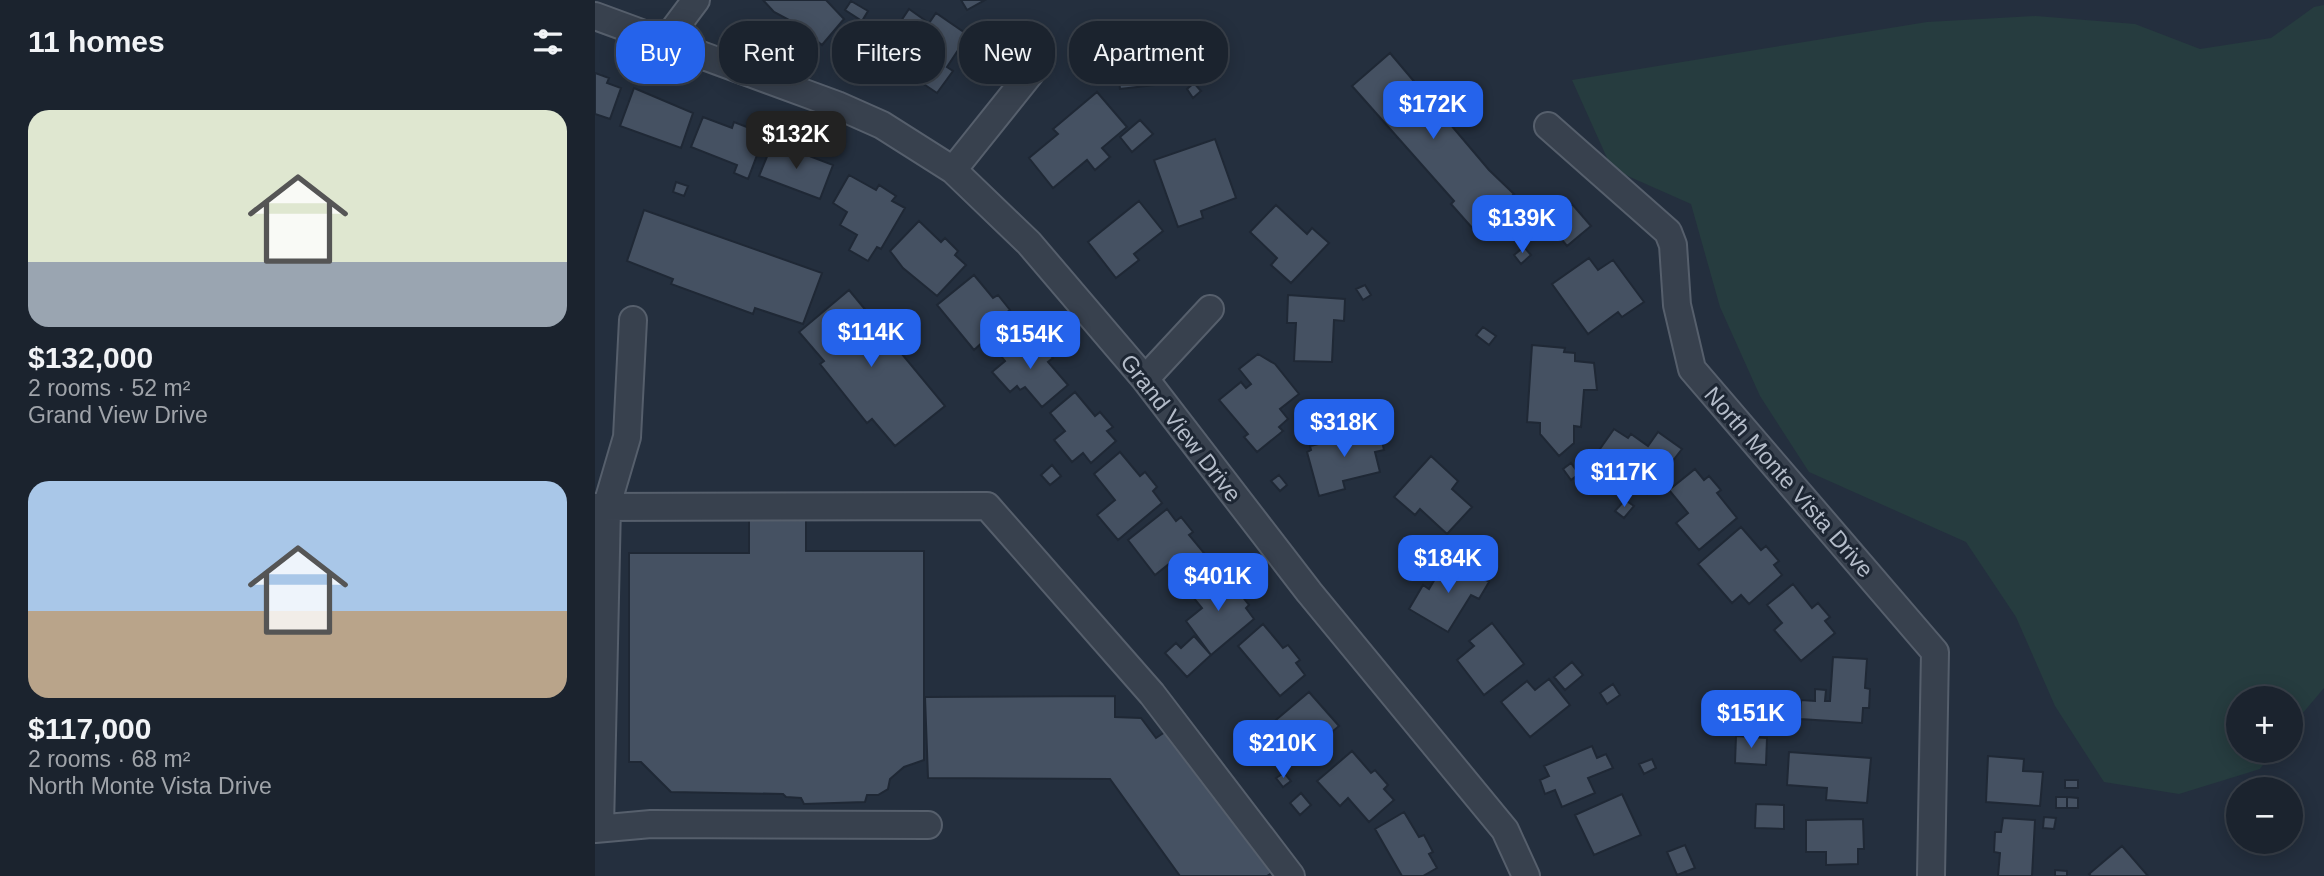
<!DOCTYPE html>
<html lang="en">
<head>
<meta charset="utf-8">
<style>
	body { margin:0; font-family:Arial,sans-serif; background:#242b36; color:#f1f3f6; height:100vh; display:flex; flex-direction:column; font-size:26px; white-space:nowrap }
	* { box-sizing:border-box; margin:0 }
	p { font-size:23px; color:#a0a4aa }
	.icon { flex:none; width:38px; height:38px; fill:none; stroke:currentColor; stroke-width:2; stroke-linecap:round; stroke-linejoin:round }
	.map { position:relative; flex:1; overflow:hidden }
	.sheet { display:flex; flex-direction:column; background:#1b232e; width:595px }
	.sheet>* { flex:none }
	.banner { position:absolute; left:21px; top:21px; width:665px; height:63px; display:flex; gap:14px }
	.buttons { position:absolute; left:1631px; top:686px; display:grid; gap:14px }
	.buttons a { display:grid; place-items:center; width:77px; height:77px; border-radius:50%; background:#1b232e; box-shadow:0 4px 18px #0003,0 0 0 2px #39404a; font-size:35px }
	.price { position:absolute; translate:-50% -60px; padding:0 16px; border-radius:14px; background:#2563eb; color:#fff; font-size:23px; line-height:46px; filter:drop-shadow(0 2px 4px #0008) }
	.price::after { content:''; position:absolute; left:50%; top:42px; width:21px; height:16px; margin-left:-10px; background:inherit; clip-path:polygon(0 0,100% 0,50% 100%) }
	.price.current { background:#222; color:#fff }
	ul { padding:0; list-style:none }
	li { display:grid; align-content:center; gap:14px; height:371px; padding:0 28px }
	li span { display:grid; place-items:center; height:217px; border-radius:21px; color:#555 }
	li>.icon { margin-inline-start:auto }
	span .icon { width:126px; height:126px; fill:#fffc; stroke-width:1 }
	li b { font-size:30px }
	h2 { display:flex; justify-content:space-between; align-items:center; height:84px; padding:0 28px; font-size:30px }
	.tag { padding:0 24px; border-radius:28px; background:#1b232e; box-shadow:0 4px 18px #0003,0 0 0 2px #39404a; font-size:24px; line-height:63px }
	.tag.current { background:#2563eb; color:#fff }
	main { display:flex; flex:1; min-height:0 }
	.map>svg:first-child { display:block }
	.green { fill:#263c3f }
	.building { fill:#455162; stroke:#1f2835; stroke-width:2 }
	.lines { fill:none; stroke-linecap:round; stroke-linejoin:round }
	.minor-casing { stroke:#565f6c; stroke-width:30 }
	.minor { stroke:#38414e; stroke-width:26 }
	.labels { text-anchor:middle; stroke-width:6; stroke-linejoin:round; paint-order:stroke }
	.street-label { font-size:23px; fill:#b4bcc9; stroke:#1d2633 }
</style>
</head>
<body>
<main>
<section class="sheet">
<h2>11 homes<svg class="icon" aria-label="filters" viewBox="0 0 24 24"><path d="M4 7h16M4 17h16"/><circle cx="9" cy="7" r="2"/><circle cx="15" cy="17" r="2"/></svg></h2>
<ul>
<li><span style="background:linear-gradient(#dfe7d0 70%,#9aa5b1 0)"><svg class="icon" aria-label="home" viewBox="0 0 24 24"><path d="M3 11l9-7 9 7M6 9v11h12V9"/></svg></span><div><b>$132,000</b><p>2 rooms · 52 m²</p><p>Grand View Drive</p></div></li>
<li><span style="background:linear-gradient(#a9c7e8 60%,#b9a48a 0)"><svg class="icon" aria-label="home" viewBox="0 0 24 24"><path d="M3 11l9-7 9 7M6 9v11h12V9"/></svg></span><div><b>$117,000</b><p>2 rooms · 68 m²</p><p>North Monte Vista Drive</p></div></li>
</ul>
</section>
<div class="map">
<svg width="1729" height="876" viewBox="0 0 1729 876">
	<rect width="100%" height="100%" fill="#242f3e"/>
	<path class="green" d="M1729,5V688L1696,727V698H1643V751H1678L1665,769L1584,794L1509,782L1460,706L1421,617L1371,542L1214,472L1165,396L1125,307L1096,204L1017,169L977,80L1332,22L1441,16L1540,24L1605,49L1676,38L1719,7Z"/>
	<path class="building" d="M168,0H231L249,19L227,45L198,22L179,12Z
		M366,0H390L372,10Z
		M256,1L273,11L267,21L250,10Z
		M314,9L334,23L341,13L373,35L352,67L358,71L342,93L284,54Z
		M551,20L554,50L562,49L563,64L557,65L559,85L525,89L522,59L516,60L514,40H520L519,24Z
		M273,28L286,37L276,52L262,43Z
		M795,53L894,170L919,194L879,230L856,204L859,201L757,86Z
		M0,73L14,78L12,83L26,88L15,119L0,114Z
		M599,83L606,91L598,98L592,89Z
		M39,88L98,113L86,148L25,126Z
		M502,92L532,127L507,148L515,157L500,170L492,160L458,188L434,158L463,134L458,129Z
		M108,117L137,128L139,122L170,134L153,179L139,173L142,165L96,147Z
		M545,120L558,134L537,152L525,137Z
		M620,139L641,198L606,211L608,218L583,227L559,160Z
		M178,142L238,165L225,199L164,176Z
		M254,175L281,190L284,185L301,196L297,201L310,208L286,249L282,247L273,261L254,250L262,235L245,225L252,212L238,203Z
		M81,182L93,186L89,196L78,192Z
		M544,201L568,231L539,254L544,260L521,278L493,242Z
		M977,204L996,226L972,246L954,224Z
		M681,205L712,234L717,228L734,243L696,283L676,265L682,258L655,232Z
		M49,210L227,273L208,324L160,308L158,314L76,284L78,279L32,261Z
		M324,221L346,242L350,238L363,251L360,255L371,265L342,296L308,268L295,251Z
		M929,247L936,255L926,264L919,255Z
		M994,258L1003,270L1018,260L1049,302L1027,317L1023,312L993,334L957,284Z
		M379,275L398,298L403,295L415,310L411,313L420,325L395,346L390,340L379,350L342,305Z
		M770,285L776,295L768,300L761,289Z
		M254,290L350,406L300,446L277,419L272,423L225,364L229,361L204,332Z
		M693,295L750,299L749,321L739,320L737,362L699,361L701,323H692Z
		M888,327L901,336L894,345L881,335Z
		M431,335L441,346L445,342L458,358L453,362L473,385L447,407L430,387L425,390L422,386L415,392L397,372L410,361L406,356Z
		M937,345L970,348L969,352L980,353V361L999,363L1002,390H989L986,427L979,426V443L964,456L945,434V423L932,422Z
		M663,354L680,364L704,394L685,409L693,419L684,427L688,431L662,452L649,437L653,434L624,400L646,382L651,388L656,384L644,369Z
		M480,392L500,416L505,412L518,427L512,431L521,441L496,463L488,453L477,462L459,440L470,431L455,413Z
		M763,424L766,436L785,432L789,450L780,452L785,472L748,481L750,489L724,496L712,452L716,450L715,446L741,440L739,430Z
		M1019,429L1033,438L1036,434L1053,446L1063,432L1087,449L1052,494L1000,456Z
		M525,452L545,476L550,472L562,487L558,491L567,503L523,540L502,515L520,500L499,474Z
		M836,456L863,481L857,489L877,507L852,534L825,509L820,515L799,497Z
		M976,463L984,474L976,480L968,469Z
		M457,465L466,476L455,485L446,475Z
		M1100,469L1109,480L1114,476L1126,490L1122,493L1142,518L1104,550L1081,523L1093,513L1074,490Z
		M684,475L692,485L685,491L676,481Z
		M1030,500L1039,506L1029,518L1020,511Z
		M572,509L581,521L586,517L598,532L594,535L614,559L587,581L574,564L560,575L533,540Z
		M154,519H211V551H329V760L309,767L295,779L293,789L283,795H272L270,802L209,804L206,798L191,797L188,794L76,792L46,762H34V553H154Z
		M1146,527L1166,550L1171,546L1184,561L1179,565L1187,575L1154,604L1146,595L1137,603L1103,564Z
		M853,557L894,582L884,599L876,595L853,632L814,609L828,585L834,589Z
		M618,570L638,594L642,590L654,605L651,608L659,619L616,655L591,621L607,608L593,591Z
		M1198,584L1217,608L1223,603L1235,617L1230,621L1240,633L1206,661L1179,630L1187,623L1172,605Z
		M897,623L929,664L889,695L862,660L879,646L874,641Z
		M668,624L688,648L693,645L705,660L701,663L710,675L685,696L643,646Z
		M599,636L616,655L592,677L570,653L581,643L586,648Z
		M1238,657L1272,659L1270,688L1275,689L1274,708H1268L1267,723L1205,719L1206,700L1220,701V689L1231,690L1230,701H1235Z
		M977,662L988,675L970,690L959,677Z
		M954,679L975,705L935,737L906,702L932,681L940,690Z
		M1018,684L1025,695L1012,704L1005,693Z
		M714,692L744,726L718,748L710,738L697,750L675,725Z
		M520,696V717L546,718L561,738L579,726L683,869L672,876H585L515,779L333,778L330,697Z
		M1141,736L1172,738L1171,765L1140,763Z
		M997,746L1002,758L1011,754L1018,768L993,778L1000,793L967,807L960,790L950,794L945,780L954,776L949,766Z
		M757,751L776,773L780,770L793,785L789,789L799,800L774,822L753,798L745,806L722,781Z
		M1194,752L1276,758L1272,803L1231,800L1232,788L1192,785Z
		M1393,756L1429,759L1428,771L1448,772L1445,806L1391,802Z
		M1057,759L1061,768L1049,774L1044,764Z
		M689,773L696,781L688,787L681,778Z
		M1470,780H1483V788H1470Z
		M706,793L716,805L705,815L695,803Z
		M1027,794L1046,835L999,855L980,815Z
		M1461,797H1472V808H1461Z
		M1472,797L1483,798V808H1472Z
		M1161,804L1189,805V829L1160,828Z
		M809,812L824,837L829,835L838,852L834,854L842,868L828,876H807L780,829Z
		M1449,817L1461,818L1459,829L1448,828Z
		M1408,818L1440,820L1437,876H1403L1405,853L1399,852L1400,832H1406Z
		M1268,819L1269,849H1263V864L1231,865V852H1211V820Z
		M1090,845L1100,868L1082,875L1072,852Z
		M1527,846L1553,876H1496L1494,874Z
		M1460,870L1472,871V876H1460Z"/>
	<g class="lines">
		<g class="minor-casing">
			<path id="minor" d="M0,16L242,105L287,125L358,170L434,243L550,379L714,592L910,830L931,876
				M71,40L101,0
				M953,126L1073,232L1078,245L1082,305L1097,369L1340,652L1336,876
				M358,170L446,60
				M550,379L615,309
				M0,507L392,506L557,694L696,876
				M5,828L12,505L32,437L38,320
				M0,829L56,824L333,825"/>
		</g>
		<use href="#minor" class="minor"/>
	</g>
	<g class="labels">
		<g class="street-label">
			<text transform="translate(586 428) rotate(52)" y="8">Grand View Drive</text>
			<text transform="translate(1194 482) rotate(49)" y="8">North Monte Vista Drive</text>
		</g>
	</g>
</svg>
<div class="buttons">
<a>+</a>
<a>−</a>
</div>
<b class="price" style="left:838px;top:141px">$172K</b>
<b class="price current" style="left:201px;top:171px">$132K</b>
<b class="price" style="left:927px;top:255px">$139K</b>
<b class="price" style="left:276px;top:369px">$114K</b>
<b class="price" style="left:435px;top:371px">$154K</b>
<b class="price" style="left:749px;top:459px">$318K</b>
<b class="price" style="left:1029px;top:509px">$117K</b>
<b class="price" style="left:853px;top:595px">$184K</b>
<b class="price" style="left:623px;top:613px">$401K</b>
<b class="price" style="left:1156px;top:750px">$151K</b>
<b class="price" style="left:688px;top:780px">$210K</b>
<div class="banner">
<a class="tag current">Buy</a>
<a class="tag">Rent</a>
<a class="tag">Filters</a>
<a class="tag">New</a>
<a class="tag">Apartment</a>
</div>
</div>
</main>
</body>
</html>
